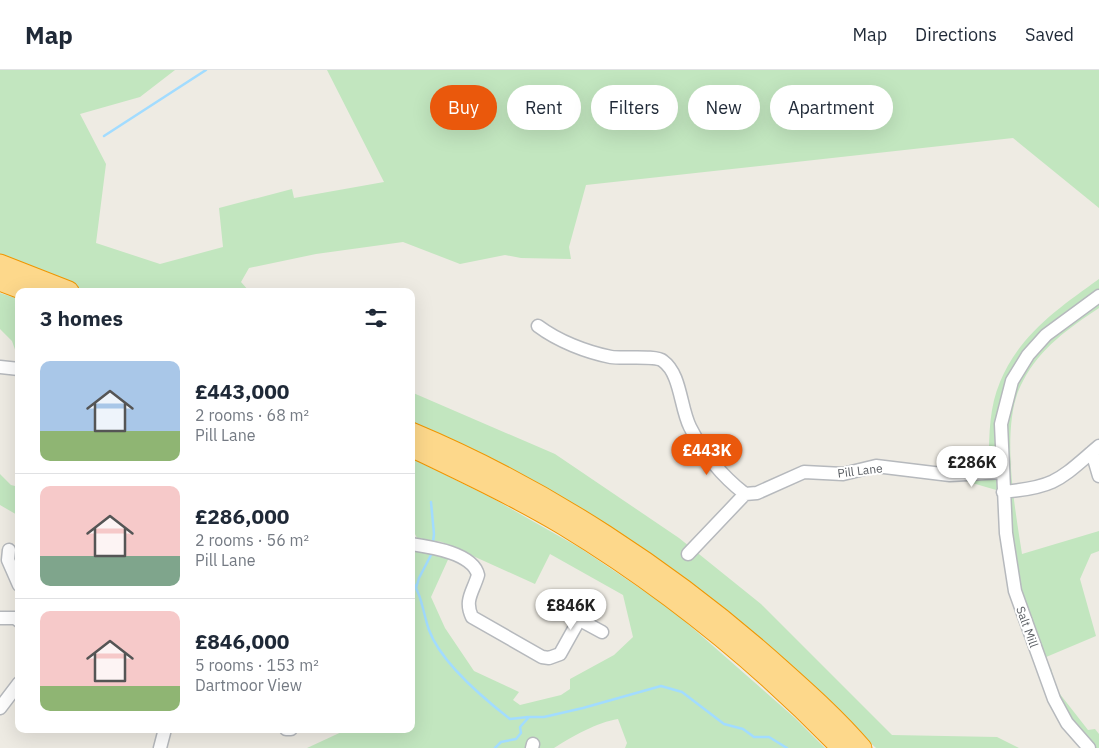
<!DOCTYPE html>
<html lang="en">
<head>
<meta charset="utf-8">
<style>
	body { margin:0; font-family:"IBM Plex Sans",sans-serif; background:#f6f6f7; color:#1f2937; height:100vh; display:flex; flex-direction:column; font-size:19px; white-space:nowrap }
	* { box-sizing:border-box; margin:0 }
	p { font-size:16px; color:#747a83 }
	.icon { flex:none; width:28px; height:28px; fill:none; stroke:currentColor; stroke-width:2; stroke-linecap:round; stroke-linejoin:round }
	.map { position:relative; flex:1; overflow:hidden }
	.panel { position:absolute; left:15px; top:218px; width:400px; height:445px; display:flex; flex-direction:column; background:#fff; border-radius:10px; box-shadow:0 5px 20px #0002 }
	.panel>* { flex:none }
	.guide { position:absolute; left:430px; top:15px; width:475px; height:45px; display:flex; gap:10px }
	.price { position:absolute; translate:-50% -42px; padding:0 11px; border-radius:18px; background:#fff; color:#222; font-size:16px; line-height:32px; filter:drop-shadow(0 1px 2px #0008) }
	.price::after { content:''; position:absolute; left:50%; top:30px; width:15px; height:11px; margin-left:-8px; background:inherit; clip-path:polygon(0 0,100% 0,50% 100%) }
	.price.current { background:#ea580c; color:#fff }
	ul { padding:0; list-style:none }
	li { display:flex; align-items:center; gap:15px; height:125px; padding:0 25px }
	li+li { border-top:1px solid #e0e1e3 }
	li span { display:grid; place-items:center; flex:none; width:140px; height:100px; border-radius:10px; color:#555 }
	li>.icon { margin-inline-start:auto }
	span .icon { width:60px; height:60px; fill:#fffc; stroke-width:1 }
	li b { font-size:21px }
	h2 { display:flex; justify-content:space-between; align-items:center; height:60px; padding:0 25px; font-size:21px }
	.chip { padding:0 18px; border-radius:22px; background:#fff; box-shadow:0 5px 20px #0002; font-size:18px; line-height:45px }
	.chip.current { background:#ea580c; color:#fff }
	header { display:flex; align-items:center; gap:30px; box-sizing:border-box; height:70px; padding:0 25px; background:#fff; border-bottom:1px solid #e0e1e3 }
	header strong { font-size:24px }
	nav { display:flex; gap:28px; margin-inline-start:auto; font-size:18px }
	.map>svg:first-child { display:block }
	.green { fill:#c2e6bf }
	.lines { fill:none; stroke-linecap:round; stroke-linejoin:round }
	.stream { stroke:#a2dcff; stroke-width:2.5 }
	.minor-casing { stroke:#b6b9bd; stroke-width:15 }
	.highway-casing { stroke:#f09600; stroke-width:21 }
	.minor { stroke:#fff; stroke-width:12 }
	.highway { stroke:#fdd88b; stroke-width:19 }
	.labels { text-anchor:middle; stroke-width:4; stroke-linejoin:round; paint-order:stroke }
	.street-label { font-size:12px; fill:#5b5f64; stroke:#fff }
</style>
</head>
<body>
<header>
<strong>Map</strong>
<nav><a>Map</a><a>Directions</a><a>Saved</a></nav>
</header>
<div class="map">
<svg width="1099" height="678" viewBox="0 0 1099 678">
	<rect width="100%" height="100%" fill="#eeebe3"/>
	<path class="green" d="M0,0H175L140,27L80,44L106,94L96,173L160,194L223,177L219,138L292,119L294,128L384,112L327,0H1099V138L1013,68L586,115L569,177L571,189L521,188L505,185L460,194L403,172L316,184L249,198L241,212L249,221H85L0,186Z
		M1099,209V238C1069,258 1040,278 1023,311C999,353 1015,438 1022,484L1099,461V481L1091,484L1080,509L1096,566L1039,590L1015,521L1003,422L962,410L989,403C989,373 988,340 1000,312C1019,265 1060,237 1099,209Z
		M0,223L19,229V291L12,271L0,259Z
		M411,322L555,384L679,468L761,534L892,665L997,667L1019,678H876L711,529L411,354Z
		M411,388L492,428L580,478L671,539L795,648L825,678H625L627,673L618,649C598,652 571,667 554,678H307L348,659H411V586L414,577L411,570V474L451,483L431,527L445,558L474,601L519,622L513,630L520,635L561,625L570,619V609L614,585L633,567L623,525L550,484L535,514L442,472L417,468L411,456Z
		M0,404L11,415L19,417V446L0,435Z
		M1051,598L1056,619L1088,660L1095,659L1099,664V678H1089L1043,600Z"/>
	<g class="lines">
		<path class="stream" d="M104,66L206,0
			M431,432L434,464L433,472
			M411,509C422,525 423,543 429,560C441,593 483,628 510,649L528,647
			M416,518L419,508L431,485
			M495,678L501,672L516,669L521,663L520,657L529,647H544L583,638L661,616L682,622L724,654L743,659L754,667H769L787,678"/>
		<g class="minor-casing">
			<path id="minor" d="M538,256C558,271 586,282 611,287C622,289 656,285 663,291C681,304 680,337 690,357C703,383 722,406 745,424L757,423L804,402L843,404L876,396L950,405L1003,402
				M0,297L19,299
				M1092,382L1099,406
				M1003,422C1057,417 1060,409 1099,376
				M411,474C431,477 473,483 478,505C473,522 464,530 472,547L542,587L549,588L560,584L579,550
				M9,480L8,490L19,515
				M688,484L745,424
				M554,536L602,562
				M0,548H15L19,551
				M0,638L19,613
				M286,659H291
				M160,678L165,659
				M532,678L533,674
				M1089,678L1067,653L1054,629L1015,521L1006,463L1001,354L1012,311L1028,285L1046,265L1099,226"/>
		</g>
		<g class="highway-casing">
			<path id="highway" d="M0,194L69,221
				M0,211L26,221
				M411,362C545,418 673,502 781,599C809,624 837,649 862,678
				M411,377C463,402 514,426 563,455C665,517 758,592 841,678"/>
		</g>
		<use href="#minor" class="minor"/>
		<use href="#highway" class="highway"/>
	</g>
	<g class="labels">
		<g class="street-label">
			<text transform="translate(860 401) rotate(-7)" y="4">Pill Lane</text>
			<text transform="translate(1027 557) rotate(70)" y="4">Salt Mill</text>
		</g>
	</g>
</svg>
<b class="price current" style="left:707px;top:406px">£443K</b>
<b class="price" style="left:972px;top:418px">£286K</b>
<b class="price" style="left:571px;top:561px">£846K</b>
<div class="guide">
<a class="chip current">Buy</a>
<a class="chip">Rent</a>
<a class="chip">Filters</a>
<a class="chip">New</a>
<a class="chip">Apartment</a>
</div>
<section class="panel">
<h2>3 homes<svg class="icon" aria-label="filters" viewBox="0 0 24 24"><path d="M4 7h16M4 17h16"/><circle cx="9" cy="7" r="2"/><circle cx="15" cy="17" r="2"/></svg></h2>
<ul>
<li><span style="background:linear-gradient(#a9c7e8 70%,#8fb573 0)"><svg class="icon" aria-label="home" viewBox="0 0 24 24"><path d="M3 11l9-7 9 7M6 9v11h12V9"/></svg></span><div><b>£443,000</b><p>2 rooms · 68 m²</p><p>Pill Lane</p></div></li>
<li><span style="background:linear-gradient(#f6c9c9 70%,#7fa58c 0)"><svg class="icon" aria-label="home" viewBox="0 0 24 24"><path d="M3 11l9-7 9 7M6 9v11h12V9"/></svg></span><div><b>£286,000</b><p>2 rooms · 56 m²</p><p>Pill Lane</p></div></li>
<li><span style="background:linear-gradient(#f6c9c9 75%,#8fb573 0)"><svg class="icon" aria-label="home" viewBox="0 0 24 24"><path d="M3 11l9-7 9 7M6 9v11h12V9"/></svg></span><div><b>£846,000</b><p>5 rooms · 153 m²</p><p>Dartmoor View</p></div></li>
</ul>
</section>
</div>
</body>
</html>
